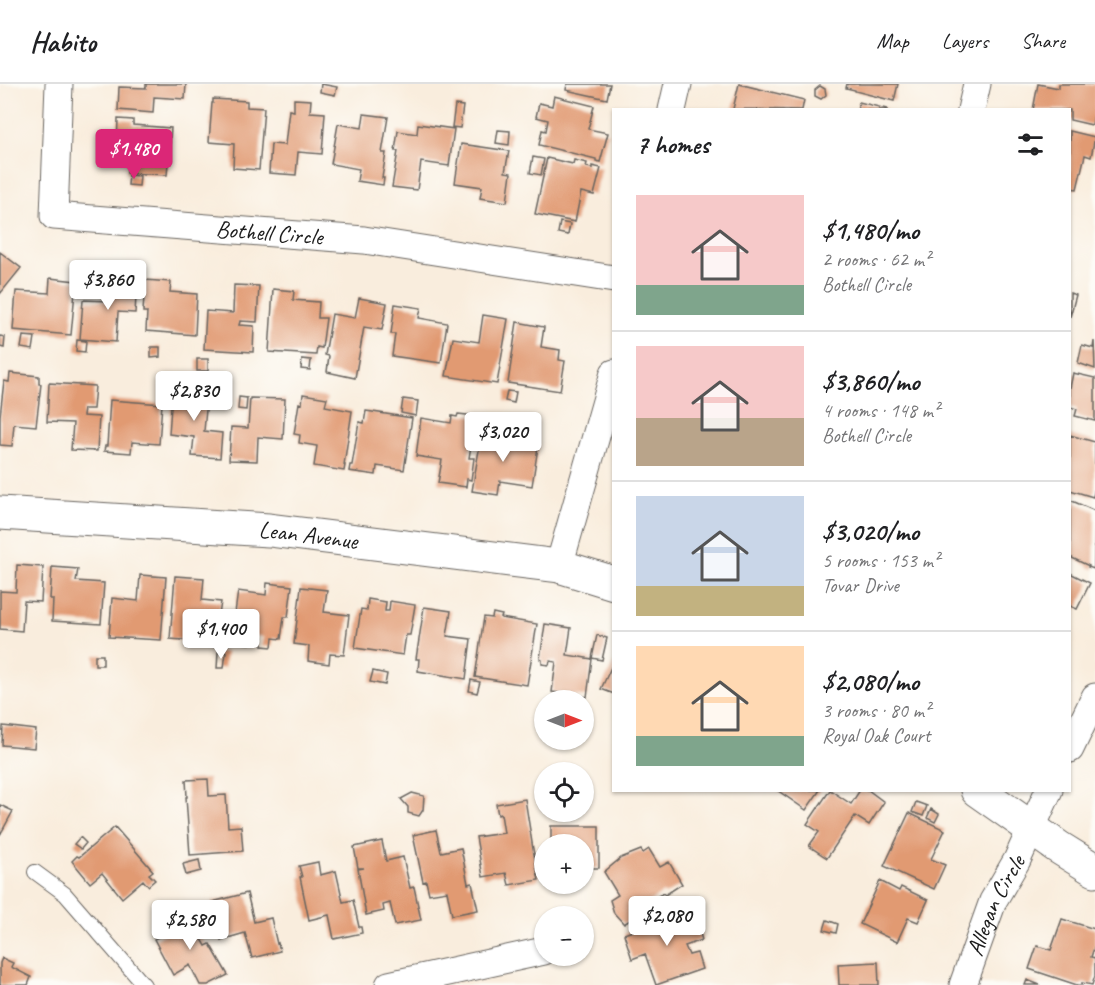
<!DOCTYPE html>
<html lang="en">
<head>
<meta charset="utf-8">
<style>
	body { margin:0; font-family:Caveat,sans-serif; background:#f6f6f6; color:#202124; height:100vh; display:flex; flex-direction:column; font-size:22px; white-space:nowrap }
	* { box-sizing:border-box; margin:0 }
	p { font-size:20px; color:#757577 }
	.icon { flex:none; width:33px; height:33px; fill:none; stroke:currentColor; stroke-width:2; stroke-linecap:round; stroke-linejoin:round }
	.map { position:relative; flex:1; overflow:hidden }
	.sheet { position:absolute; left:612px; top:24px; width:459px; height:684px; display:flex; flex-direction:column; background:#fff; border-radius:0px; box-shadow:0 2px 4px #0004 }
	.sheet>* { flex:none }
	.needle { width:39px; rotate:90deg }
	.fabs { position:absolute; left:534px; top:606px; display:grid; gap:12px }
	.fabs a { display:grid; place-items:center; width:60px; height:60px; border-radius:50%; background:#fff; box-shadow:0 2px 4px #0004; font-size:30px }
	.price { position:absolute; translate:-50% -51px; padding:0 14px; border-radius:6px; background:#fff; color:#222; font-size:20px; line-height:39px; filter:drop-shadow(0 2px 3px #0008) }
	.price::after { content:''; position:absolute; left:50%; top:36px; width:18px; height:14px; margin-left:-9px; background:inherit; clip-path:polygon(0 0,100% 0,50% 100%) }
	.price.current { background:#db2777; color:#fff }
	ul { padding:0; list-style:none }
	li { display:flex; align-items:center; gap:18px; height:150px; padding:0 24px }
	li+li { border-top:2px solid #e0e0e0 }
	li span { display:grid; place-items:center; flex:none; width:168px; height:120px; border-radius:0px; color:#555 }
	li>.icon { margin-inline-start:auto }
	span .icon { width:72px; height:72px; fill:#fffc; stroke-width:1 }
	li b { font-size:26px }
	h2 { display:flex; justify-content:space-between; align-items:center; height:72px; padding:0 24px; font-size:26px }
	header { display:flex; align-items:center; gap:36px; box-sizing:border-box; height:84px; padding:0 30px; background:#fff; border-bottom:2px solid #e0e0e0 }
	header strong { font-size:28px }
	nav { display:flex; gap:33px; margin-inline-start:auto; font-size:21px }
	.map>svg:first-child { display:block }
	.building { fill:#e19a72 }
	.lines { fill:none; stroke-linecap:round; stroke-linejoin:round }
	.service-casing { stroke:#696560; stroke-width:16 }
	.minor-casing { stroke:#696560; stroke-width:29 }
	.tertiary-casing { stroke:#696560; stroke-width:35 }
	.service { stroke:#fff; stroke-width:14 }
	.minor { stroke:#fff; stroke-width:27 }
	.tertiary { stroke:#fff; stroke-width:33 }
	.labels { text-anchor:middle; stroke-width:5; stroke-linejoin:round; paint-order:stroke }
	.street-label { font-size:24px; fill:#1c1c1c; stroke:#fdfcf7 }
</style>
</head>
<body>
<header>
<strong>Habito</strong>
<nav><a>Map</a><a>Layers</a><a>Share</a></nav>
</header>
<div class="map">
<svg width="1095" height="901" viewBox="0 0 1095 901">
	<rect width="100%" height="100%" fill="#fdfcf7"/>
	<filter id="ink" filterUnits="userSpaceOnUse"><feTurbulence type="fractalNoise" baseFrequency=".0167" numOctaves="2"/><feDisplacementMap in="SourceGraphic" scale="12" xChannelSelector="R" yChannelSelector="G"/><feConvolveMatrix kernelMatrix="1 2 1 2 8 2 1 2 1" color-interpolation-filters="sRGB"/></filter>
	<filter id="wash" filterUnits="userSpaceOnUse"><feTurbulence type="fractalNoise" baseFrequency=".008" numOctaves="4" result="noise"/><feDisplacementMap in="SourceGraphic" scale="24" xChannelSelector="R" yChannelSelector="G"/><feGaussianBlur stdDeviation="1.35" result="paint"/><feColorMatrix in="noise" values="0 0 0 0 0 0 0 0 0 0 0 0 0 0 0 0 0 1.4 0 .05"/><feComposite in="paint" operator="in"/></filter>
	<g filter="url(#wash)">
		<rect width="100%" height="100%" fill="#f9eddd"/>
		<g id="blocks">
			<path class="building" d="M146,0H186L185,15L154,13L153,29L118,26L119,3L146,4Z
				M321,0L337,3L335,11L320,8Z
				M567,0H610L607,15L566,6Z
				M739,0L804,16L802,26L733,25Z
				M847,0H898L894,17L855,7V6L846,4Z
				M1038,0L1059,4V0H1095V26L1092,41L1070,36V26H1033Z
				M820,2L825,5L826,11L821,15L815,12V6Z
				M554,12L594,22L588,45L608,49L600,78L596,77V75L539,61L542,46L546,47L548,36L536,33L539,19L552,22Z
				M213,15L247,17V23L264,24L259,86L233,84L234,60L209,58L212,19H213Z
				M294,15L311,16L310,28L325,29L322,70L298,68L296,91L269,89L271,60L285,61L289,26L294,27Z
				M859,18L887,25V26H857Z
				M455,21L463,22L460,44L452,43Z
				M364,30L388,33L382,69H386L382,94H384L383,101L357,97L359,85L331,80L338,40L362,44Z
				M118,35L133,36V41L171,44L167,91L127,89L129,61H117Z
				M418,40L454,45L449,82L421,78L417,106L392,103L398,67H395L398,47L417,50Z
				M498,46L510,47L509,61L496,59Z
				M1070,47L1095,53L1091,73L1085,71L1077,105L1070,104Z
				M461,60L509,67L505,88L511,89L507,118L480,114L482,103L455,99Z
				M533,73L544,75L541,91L530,89Z
				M547,74L573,80L574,76L587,79L586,83L592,84V82L601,84L594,111L581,108L575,138L535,130Z
				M129,91L140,92L139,102L128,101Z
				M560,138L570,140L568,151L558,149Z
				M0,168L21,184L0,210Z
				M111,193L137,195L135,229L118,228L116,258L80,255L83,216L109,217Z
				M50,194L76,197L71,251L13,246L16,207L49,209Z
				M145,196L171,198L170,208L197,210L195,251L146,247L147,228H143Z
				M234,201L259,202L257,238L240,237L239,241L254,242L253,268L204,265L206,227L233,229Z
				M273,205L294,207L293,216L319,218L318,234H326L322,264L317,263L316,271L269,268Z
				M1070,209L1076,211L1070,233Z
				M359,214L387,219L382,246L364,243L355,294L327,288L329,272L325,271L332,230L355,234Z
				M395,220L421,224L419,234L447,239L441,279L392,272L395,250H391Z
				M483,231L508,235L497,300L446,292L453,254L479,258Z
				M517,238L544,243L541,263L560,266L559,276L565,277L560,307L508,299Z
				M0,252L5,253L4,264L0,263Z
				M23,252L35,253L33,266L21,264Z
				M77,256L86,257L85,268L76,267Z
				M1094,257L1095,285L1078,279L1082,261L1093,264Z
				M151,263H160V273L151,274Z
				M197,275H208V287H197Z
				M302,275L311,276L310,286L301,285Z
				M10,289L39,292V300H41L36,342L14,340L12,362L0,361V332L4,297L9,298Z
				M1073,289L1095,294V337L1075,332L1077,325L1070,323V304Z
				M49,299L95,302L93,325H84L83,332L99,333L97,367L71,366L73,339L47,338Z
				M185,302L208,304L204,347L222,349L220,374L192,372L194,353L169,350L172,309L184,310Z
				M507,307L516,308L514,319L505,317Z
				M303,310L327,314L325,322L352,327L344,381H345L344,387L314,382L317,362L299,359L300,351L294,350L299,319L302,320Z
				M239,313L247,314L246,326L238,325Z
				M250,314L285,315L283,355L258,353L257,377L229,376L231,343L248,344Z
				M403,315L418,317L416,332L401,329Z
				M110,316L162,320L159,360L132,358L131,369L104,367L105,362H107Z
				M366,327L412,334L404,386L377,382L376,391L349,387L350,381H352L359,338L364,339Z
				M458,330L476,332L469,374H474L471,396L467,395L466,403L438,399L442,376L416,372L421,334L451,339L452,332L457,333Z
				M485,343L507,346L505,358L538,363L532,402L500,397L498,411L472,407L481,354L482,355Z
				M1070,351L1095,358V404L1093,413L1070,406Z
				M1070,416L1095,427L1094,485L1088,483L1089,482L1070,473Z
				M17,481L43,483L41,518L24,517L22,547L0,545V507L16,508Z
				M52,483L78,485L76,497L104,499L101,540L52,537L53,515H50Z
				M1070,489L1090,499L1077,525L1070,522Z
				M140,491L166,493L161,556L109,553L112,514L138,517Z
				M175,492L204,494L202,516L221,518L219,531H225L223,559L170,555Z
				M267,499L292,502L288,533H284L281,555L273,554L272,563L262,562L263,553L250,551L249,560L231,558L238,507L266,511Z
				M301,503L327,506L324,528L349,531L344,571L330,570L329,580L308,577L309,562L294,560Z
				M368,515L386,518L385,527H389L390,517L415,521L410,551H406L403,571L355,564L361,525L367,526Z
				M424,523L451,527L447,552L471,555L466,595L418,587L419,575H416Z
				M493,529L502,531L501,534L537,540L527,601L475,593L484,533L492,534Z
				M545,540L571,544L567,571L592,575L587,613L552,608L556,578L550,577L549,581L542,580V576L540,575Z
				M597,551L607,554L602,576L592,574Z
				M218,568H226L224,584H217Z
				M95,571H103V581H95Z
				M614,577V610L601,605Z
				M373,587L387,590L385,601L370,598Z
				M471,596L480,598L477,609L469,607Z
				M3,642L36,646L34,664L2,661Z
				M208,695L209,712L226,711L228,743L241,742L243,767L190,771L186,713H187L186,696Z
				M777,706H820L806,726Z
				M830,706L851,720L860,706H868L884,718L869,741L855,732L827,774L809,762L819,748L807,740Z
				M412,709L424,712L423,726L419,732L408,729V723L401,715Z
				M525,715L533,765L539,796L509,801L506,789L483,793L476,753L504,749L501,730L498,731L496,720Z
				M916,718L927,722L923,732L912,728Z
				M0,721L13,727L0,751Z
				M931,725L939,730L935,738L927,734Z
				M909,729L945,746L931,775L945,781L934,805L884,782Z
				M551,742H599V784H584V760H551Z
				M115,743L153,787L149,790L155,796L148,802L143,796L122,814L102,789L90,799L72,777L77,772L79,773Z
				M436,746L441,768L461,764L468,800L472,799L478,826L452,831L447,807L429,810L426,797L423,798L413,751Z
				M80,753L86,759L81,765L74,760Z
				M382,757L386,777L403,773L410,804L414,803L421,836L395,841L390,819L383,821L384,827L366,831L358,785L364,784H358L354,763Z
				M649,765L660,783L669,778L682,800L665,811L663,809L647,819L649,824L624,840L614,829L610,816L618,811L604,788L621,774L641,766L643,769Z
				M199,776L201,787L186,791L183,780Z
				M318,778L320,791L336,787L343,818L353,816L359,843H361L362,849L334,855L329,831L309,836L300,793H302L299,782Z
				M880,797L899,807L901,803L928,816L918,838L908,834L897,858L860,840Z
				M247,809L254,838L271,834L277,860L278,859L280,867L252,874L245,849L221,856L212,818Z
				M693,827L702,856L685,862L689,871L697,869L702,885L656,901L645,870L632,875L624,850Z
				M197,829L204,842L197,846L206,862L210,860L228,891L208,901H200L190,881L173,891L154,855L166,849L162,842L177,835L179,838Z
				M1062,835L1095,845V861L1091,873L1095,874V892L1092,901L1082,899V901H1077L1029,885L1037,862L1051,866Z
				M827,836L838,840L836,849L824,846Z
				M2,874L13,879L11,883L31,893L28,901H0V879Z
				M878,878L879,901H839L838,880Z
				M1027,896L1040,901H1025Z"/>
		</g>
	</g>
	<g filter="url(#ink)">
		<use href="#blocks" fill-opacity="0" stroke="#696560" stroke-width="1.5"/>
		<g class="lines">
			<g class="service-casing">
				<path id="service" d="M35,788L65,810L144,901"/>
			</g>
			<g class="minor-casing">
				<g id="minor">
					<path id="s1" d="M59,0L54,132L364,156L614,195"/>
					<path d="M672,26L678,0"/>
					<path d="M971,26L977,0"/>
					<path d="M559,482L614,289"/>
					<path d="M1070,665L1095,613"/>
					<path d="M389,901L544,867"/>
					<path id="s2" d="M963,901L993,817L1017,776L1049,706"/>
				</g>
			</g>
			<g class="tertiary-casing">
				<g id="tertiary">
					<path id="s3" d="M0,429L269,446L559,482L614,499"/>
					<path d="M977,706L1058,763L1095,786"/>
				</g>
			</g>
			<use href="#service" class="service"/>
			<use href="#minor" class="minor"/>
			<use href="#tertiary" class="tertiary"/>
		</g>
	</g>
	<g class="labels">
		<g class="street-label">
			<text dy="8" stroke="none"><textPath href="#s1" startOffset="348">Bothell Circle</textPath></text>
			<text dy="8" stroke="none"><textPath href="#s3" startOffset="309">Lean Avenue</textPath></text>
			<text dy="8" stroke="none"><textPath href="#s2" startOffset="86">Allegan Circle</textPath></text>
		</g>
	</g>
</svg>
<div class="fabs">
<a><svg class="needle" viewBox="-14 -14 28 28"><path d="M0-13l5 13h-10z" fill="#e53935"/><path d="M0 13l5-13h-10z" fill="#757577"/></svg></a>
<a><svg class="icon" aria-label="locate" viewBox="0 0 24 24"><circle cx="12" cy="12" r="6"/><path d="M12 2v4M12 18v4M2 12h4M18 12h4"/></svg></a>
<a>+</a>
<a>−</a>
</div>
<b class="price current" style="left:134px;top:96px">$1,480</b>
<b class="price" style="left:108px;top:227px">$3,860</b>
<b class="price" style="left:194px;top:338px">$2,830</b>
<b class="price" style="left:503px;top:379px">$3,020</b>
<b class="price" style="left:221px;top:576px">$1,400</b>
<b class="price" style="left:667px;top:863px">$2,080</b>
<b class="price" style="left:190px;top:867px">$2,580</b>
<section class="sheet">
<h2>7 homes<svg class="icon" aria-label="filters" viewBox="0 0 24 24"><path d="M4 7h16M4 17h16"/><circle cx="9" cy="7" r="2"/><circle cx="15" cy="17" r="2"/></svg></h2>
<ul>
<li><span style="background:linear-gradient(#f6c9c9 75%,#7fa58c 0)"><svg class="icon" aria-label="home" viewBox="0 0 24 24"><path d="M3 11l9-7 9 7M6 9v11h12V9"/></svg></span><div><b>$1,480/mo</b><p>2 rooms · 62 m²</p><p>Bothell Circle</p></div></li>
<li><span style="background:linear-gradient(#f6c9c9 60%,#b9a48a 0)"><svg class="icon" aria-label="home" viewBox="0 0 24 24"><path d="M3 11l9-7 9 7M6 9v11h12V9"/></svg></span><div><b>$3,860/mo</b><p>4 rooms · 148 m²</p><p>Bothell Circle</p></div></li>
<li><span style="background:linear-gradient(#c9d6e8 75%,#c2b280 0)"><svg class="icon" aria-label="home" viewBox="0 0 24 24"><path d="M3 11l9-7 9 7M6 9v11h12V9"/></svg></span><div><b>$3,020/mo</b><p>5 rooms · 153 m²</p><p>Tovar Drive</p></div></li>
<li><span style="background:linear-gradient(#ffd9b3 75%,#7fa58c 0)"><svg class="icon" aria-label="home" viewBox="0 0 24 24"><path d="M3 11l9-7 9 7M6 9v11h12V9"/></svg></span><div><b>$2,080/mo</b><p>3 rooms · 80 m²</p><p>Royal Oak Court</p></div></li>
</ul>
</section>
</div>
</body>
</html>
